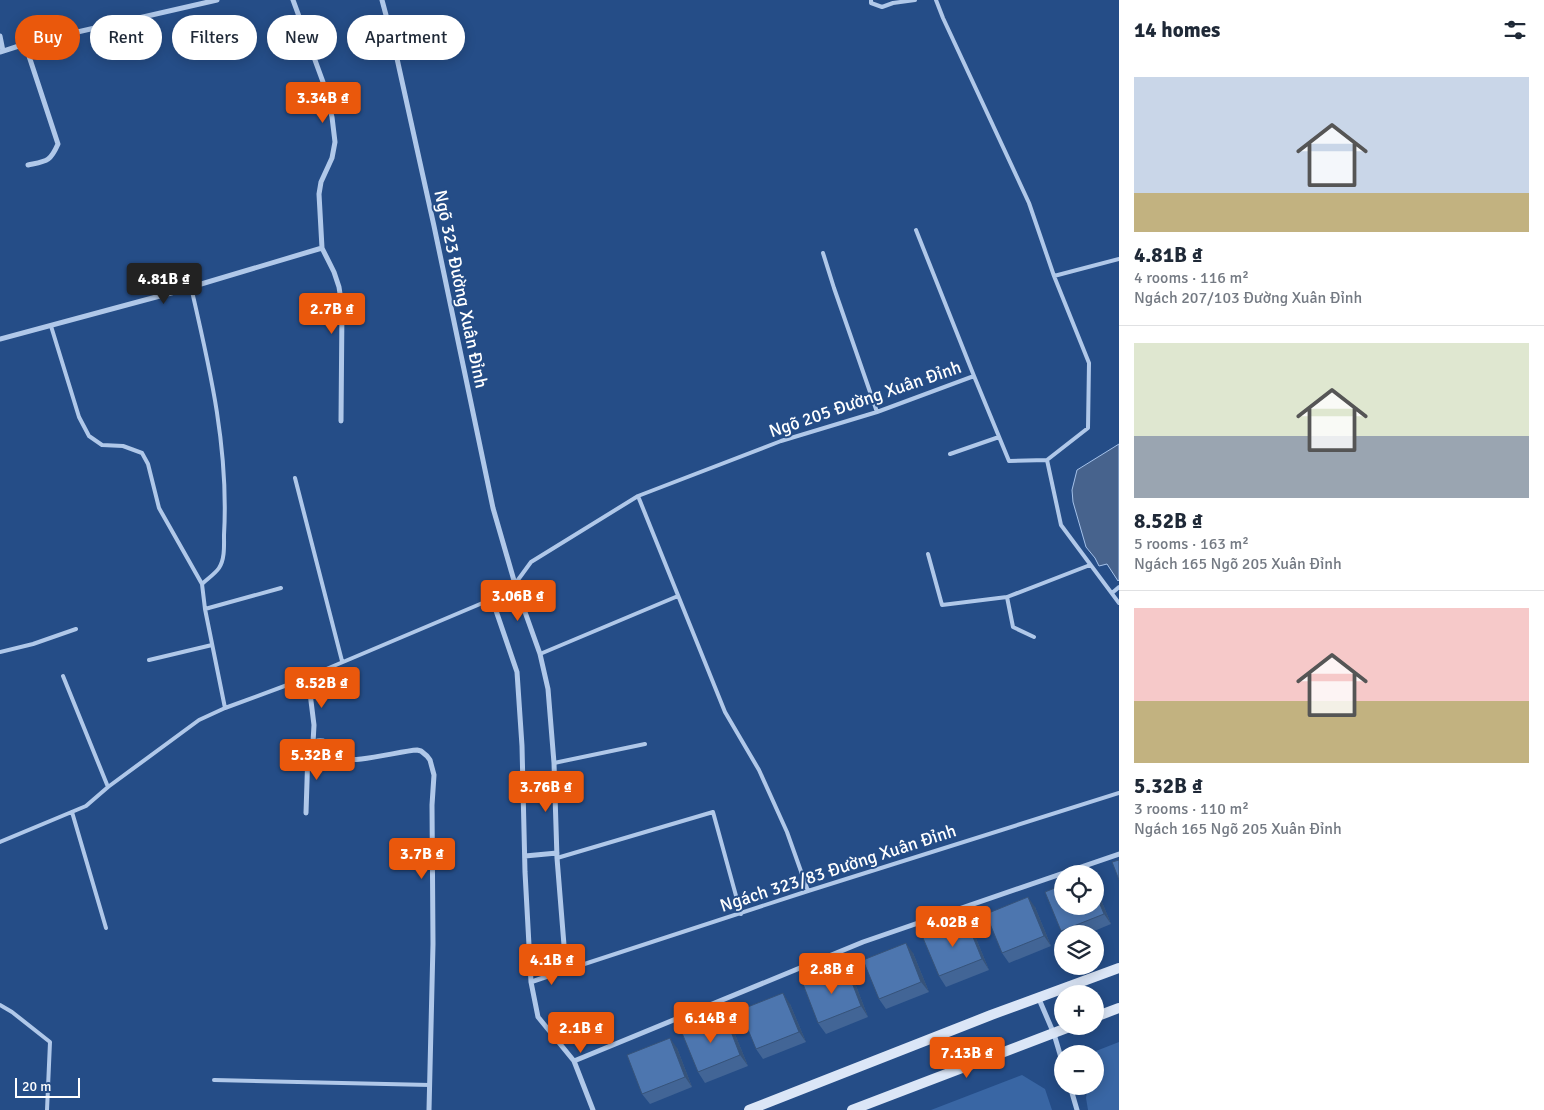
<!DOCTYPE html>
<html lang="en">
<head>
<meta charset="utf-8">
<style>
	body { margin:0; font-family:Signika,sans-serif; background:#f6f6f7; color:#1f2937; height:100vh; display:flex; flex-direction:column; font-size:19px; white-space:nowrap }
	* { box-sizing:border-box; margin:0 }
	p { font-size:16px; color:#747a83 }
	.icon { flex:none; width:28px; height:28px; fill:none; stroke:currentColor; stroke-width:2; stroke-linecap:round; stroke-linejoin:round }
	.map { position:relative; flex:1; overflow:hidden }
	.drawer { display:flex; flex-direction:column; background:#fff; width:425px }
	.drawer>* { flex:none }
	.banner { position:absolute; left:15px; top:15px; width:475px; height:45px; display:flex; gap:10px }
	.buttons { position:absolute; left:1054px; top:865px; display:grid; gap:10px }
	.buttons a { display:grid; place-items:center; width:50px; height:50px; border-radius:50%; background:#fff; box-shadow:0 2px 12px #0003; font-size:25px }
	.scale { position:absolute; left:15px; bottom:12px; width:65px; box-sizing:border-box; padding-left:5px; border:2px solid #fff; border-top:0; font-size:14px; line-height:18px; white-space:nowrap; color:#fff; -webkit-text-stroke:4px #254d87; paint-order:stroke }
	.price { position:absolute; translate:-50% -42px; padding:0 11px; border-radius:5px; background:#ea580c; color:#fff; font-size:16px; line-height:32px; filter:drop-shadow(0 1px 2px #0008) }
	.price::after { content:''; position:absolute; left:50%; top:30px; width:15px; height:11px; margin-left:-8px; background:inherit; clip-path:polygon(0 0,100% 0,50% 100%) }
	.price.on { background:#222; color:#fff }
	ul { padding:0; list-style:none }
	li { display:grid; align-content:center; gap:10px; height:265px; padding:0 15px }
	li+li { border-top:1px solid #e0e1e3 }
	li span { display:grid; place-items:center; height:155px; border-radius:0px; color:#555 }
	li>.icon { margin-inline-start:auto }
	span .icon { width:90px; height:90px; fill:#fffc; stroke-width:1 }
	li b { font-size:21px }
	h2 { display:flex; justify-content:space-between; align-items:center; height:60px; padding:0 15px; font-size:21px }
	.pill { padding:0 18px; border-radius:22px; background:#fff; box-shadow:0 2px 12px #0003; font-size:18px; line-height:45px }
	.pill.on { background:#ea580c; color:#fff }
	main { display:flex; flex:1; min-height:0 }
	.map>svg:first-child { display:block }
	.green { fill:#3966a4 }
	.water { fill:#47638d; stroke:#a5c2ea }
	.lines { fill:none; stroke-linecap:round; stroke-linejoin:round }
	.lane { stroke:#b0c8e9; stroke-width:4 }
	.street { stroke:#b0c8e9; stroke-width:5 }
	.secondary { stroke:#dbe6f7; stroke-width:10 }
	.wall { fill:#426596 }
	.shaded-wall { fill:#36537a }
	.building { fill:#4d76af; stroke:#36537a }
	.labels { text-anchor:middle; stroke-width:4; stroke-linejoin:round; paint-order:stroke }
	.street-label { font-size:18px; fill:#fff; stroke:#254d87 }
</style>
</head>
<body>
<main>
<div class="map">
<svg width="1119" height="1110" viewBox="0 0 1119 1110">
	<rect width="100%" height="100%" fill="#254d87"/>
	<path class="green" d="M1119,1042V1110H1088L1086,1098L1088,1086H1095L1096,1051Z
		M1022,1075L1045,1089L1052,1110H931Z"/>
	<path class="water" d="M1119,444V580L1118,581L1107,564L1099,566L1095,558L1086,547L1073,502L1072,490L1077,470Z"/>
	<g class="lines">
		<path class="lane" d="M871,0V3L882,7L893,3L915,0
			M916,230L974,376
			M823,253L834,288L877,412
			M1054,276L1119,259
			M191,287C210,369 229,449 224,535C224,545 225,559 219,568C215,574 207,579 202,584
			M51,326L79,417L89,436L102,445L123,446L142,453L148,464L159,508L202,584L205,609L225,708
			M950,454L999,437
			M1047,460L1061,525L1119,603
			M295,478L342,661
			M638,496L725,712L759,770L787,832L808,891
			M928,554L942,605L1007,597L1090,565
			M515,584L531,562L638,496L781,441L877,412L974,376L1009,461L1047,460L1088,428L1089,363L1054,276L1029,203L943,18L936,0
			M1112,593L1119,587
			M1007,597L1013,627L1034,637
			M205,609L281,588
			M0,652L33,644L76,629
			M540,654L678,596
			M149,660L212,645
			M63,676L108,787
			M554,763L645,744
			M72,812L106,928
			M0,842L86,806L108,787L199,720L225,708L298,681L492,599
			M557,858L713,812L741,914
			M566,970L808,891L1119,793
			M0,1005L12,1012L50,1042L47,1110
			M214,1080L430,1085"/>
		<path class="street" d="M293,0L323,82L332,117L335,142L332,158L321,182L319,194L322,248L334,272L339,287L342,307L341,421
			M382,0L394,45L434,226L493,508L515,584L492,599L517,672L522,746L525,872L531,982L538,1017L574,1061L593,1110
			M0,36L3,51
			M25,44L58,144C50,162 47,161 28,165
			M0,52L25,44L217,0
			M0,339L171,293L322,248
			M515,584L540,654L548,689L554,763L557,858L566,970L531,982
			M308,677L314,725L313,743
			M306,813L308,751C311,742 318,739 326,742C330,747 333,753 339,757C352,765 399,751 417,750L421,751L427,756L430,760L434,775L432,805L433,944L429,1110
			M525,856L557,853
			M1039,999L1054,1034L1062,1061
			M574,1061L863,942L1119,854
			M1070,1086L1077,1110"/>
		<path class="secondary" d="M1095,1017L1119,1008
			M749,1110L991,1015L1119,968
			M852,1110L1072,1026"/>
	</g>
	<path class="wall" d="M1095,885L1111,924L1087,934H1063L1061,931L1095,906Z
		M1035,907L1051,946L1009,963L1002,953Z
		M966,920L973,931L989,970L946,987L939,976Z
		M913,953L929,992L886,1009L879,999Z
		M853,978L868,1017L826,1034L818,1023Z
		M790,1004L806,1042L763,1059L756,1049Z
		M732,1027L748,1066L705,1083L698,1072Z
		M677,1048L692,1087L650,1104L642,1094Z"/>
	<path class="shaded-wall" d="M1095,885L1111,924L1104,914L1095,892Z
		M1028,897L1035,907L1051,946L1044,936Z
		M966,920L973,931L989,970L982,959Z
		M906,943L913,953L929,992L921,982Z
		M846,967L853,978L868,1017L861,1006Z
		M783,993L790,1004L806,1042L799,1032Z
		M725,1016L732,1027L748,1066L740,1055Z
		M670,1038L677,1048L692,1087L685,1077Z"/>
	<path class="building" d="M1119,860V880L1112,862Z
		M1062,885V906H1095V892L1104,914L1061,931L1045,892Z
		M1028,897L1044,936L1002,953L986,914Z
		M966,920L982,959L939,976L923,938Z
		M906,943L921,982L879,999L863,960Z
		M846,967L861,1006L818,1023L803,984Z
		M783,993L799,1032L756,1049L740,1010Z
		M725,1016L740,1055L698,1072L682,1033Z
		M670,1038L685,1077L642,1094L627,1055Z"/>
	<g class="labels">
		<g class="street-label">
			<text transform="translate(461 289) rotate(78)" y="6">Ngõ 323 Đường Xuân Đỉnh</text>
			<text transform="translate(865 399) rotate(-19)" y="6">Ngõ 205 Đường Xuân Đỉnh</text>
			<text transform="translate(838 868) rotate(-18)" y="6">Ngách 323/83 Đường Xuân Đỉnh</text>
		</g>
	</g>
</svg>
<div class="buttons">
<a><svg class="icon" aria-label="locate" viewBox="0 0 24 24"><circle cx="12" cy="12" r="6"/><path d="M12 2v4M12 18v4M2 12h4M18 12h4"/></svg></a>
<a><svg class="icon" aria-label="layers" viewBox="0 0 24 24"><path d="M12 4l9 5-9 5-9-5zM3 14l9 5 9-5"/></svg></a>
<a>+</a>
<a>−</a>
</div>
<div class="scale">20 m</div>
<b class="price" style="left:323px;top:124px">3.34B ₫</b>
<b class="price on" style="left:164px;top:305px">4.81B ₫</b>
<b class="price" style="left:332px;top:335px">2.7B ₫</b>
<b class="price" style="left:518px;top:622px">3.06B ₫</b>
<b class="price" style="left:322px;top:709px">8.52B ₫</b>
<b class="price" style="left:317px;top:781px">5.32B ₫</b>
<b class="price" style="left:546px;top:813px">3.76B ₫</b>
<b class="price" style="left:422px;top:880px">3.7B ₫</b>
<b class="price" style="left:953px;top:948px">4.02B ₫</b>
<b class="price" style="left:552px;top:986px">4.1B ₫</b>
<b class="price" style="left:832px;top:995px">2.8B ₫</b>
<b class="price" style="left:711px;top:1044px">6.14B ₫</b>
<b class="price" style="left:581px;top:1054px">2.1B ₫</b>
<b class="price" style="left:967px;top:1079px">7.13B ₫</b>
<div class="banner">
<a class="pill on">Buy</a>
<a class="pill">Rent</a>
<a class="pill">Filters</a>
<a class="pill">New</a>
<a class="pill">Apartment</a>
</div>
</div>
<section class="drawer">
<h2>14 homes<svg class="icon" aria-label="filters" viewBox="0 0 24 24"><path d="M4 7h16M4 17h16"/><circle cx="9" cy="7" r="2"/><circle cx="15" cy="17" r="2"/></svg></h2>
<ul>
<li><span style="background:linear-gradient(#c9d6e8 75%,#c2b280 0)"><svg class="icon" aria-label="home" viewBox="0 0 24 24"><path d="M3 11l9-7 9 7M6 9v11h12V9"/></svg></span><div><b>4.81B ₫</b><p>4 rooms · 116 m²</p><p>Ngách 207/103 Đường Xuân Đỉnh</p></div></li>
<li><span style="background:linear-gradient(#dfe7d0 60%,#9aa5b1 0)"><svg class="icon" aria-label="home" viewBox="0 0 24 24"><path d="M3 11l9-7 9 7M6 9v11h12V9"/></svg></span><div><b>8.52B ₫</b><p>5 rooms · 163 m²</p><p>Ngách 165 Ngõ 205 Xuân Đỉnh</p></div></li>
<li><span style="background:linear-gradient(#f6c9c9 60%,#c2b280 0)"><svg class="icon" aria-label="home" viewBox="0 0 24 24"><path d="M3 11l9-7 9 7M6 9v11h12V9"/></svg></span><div><b>5.32B ₫</b><p>3 rooms · 110 m²</p><p>Ngách 165 Ngõ 205 Xuân Đỉnh</p></div></li>
</ul>
</section>
</main>
</body>
</html>
